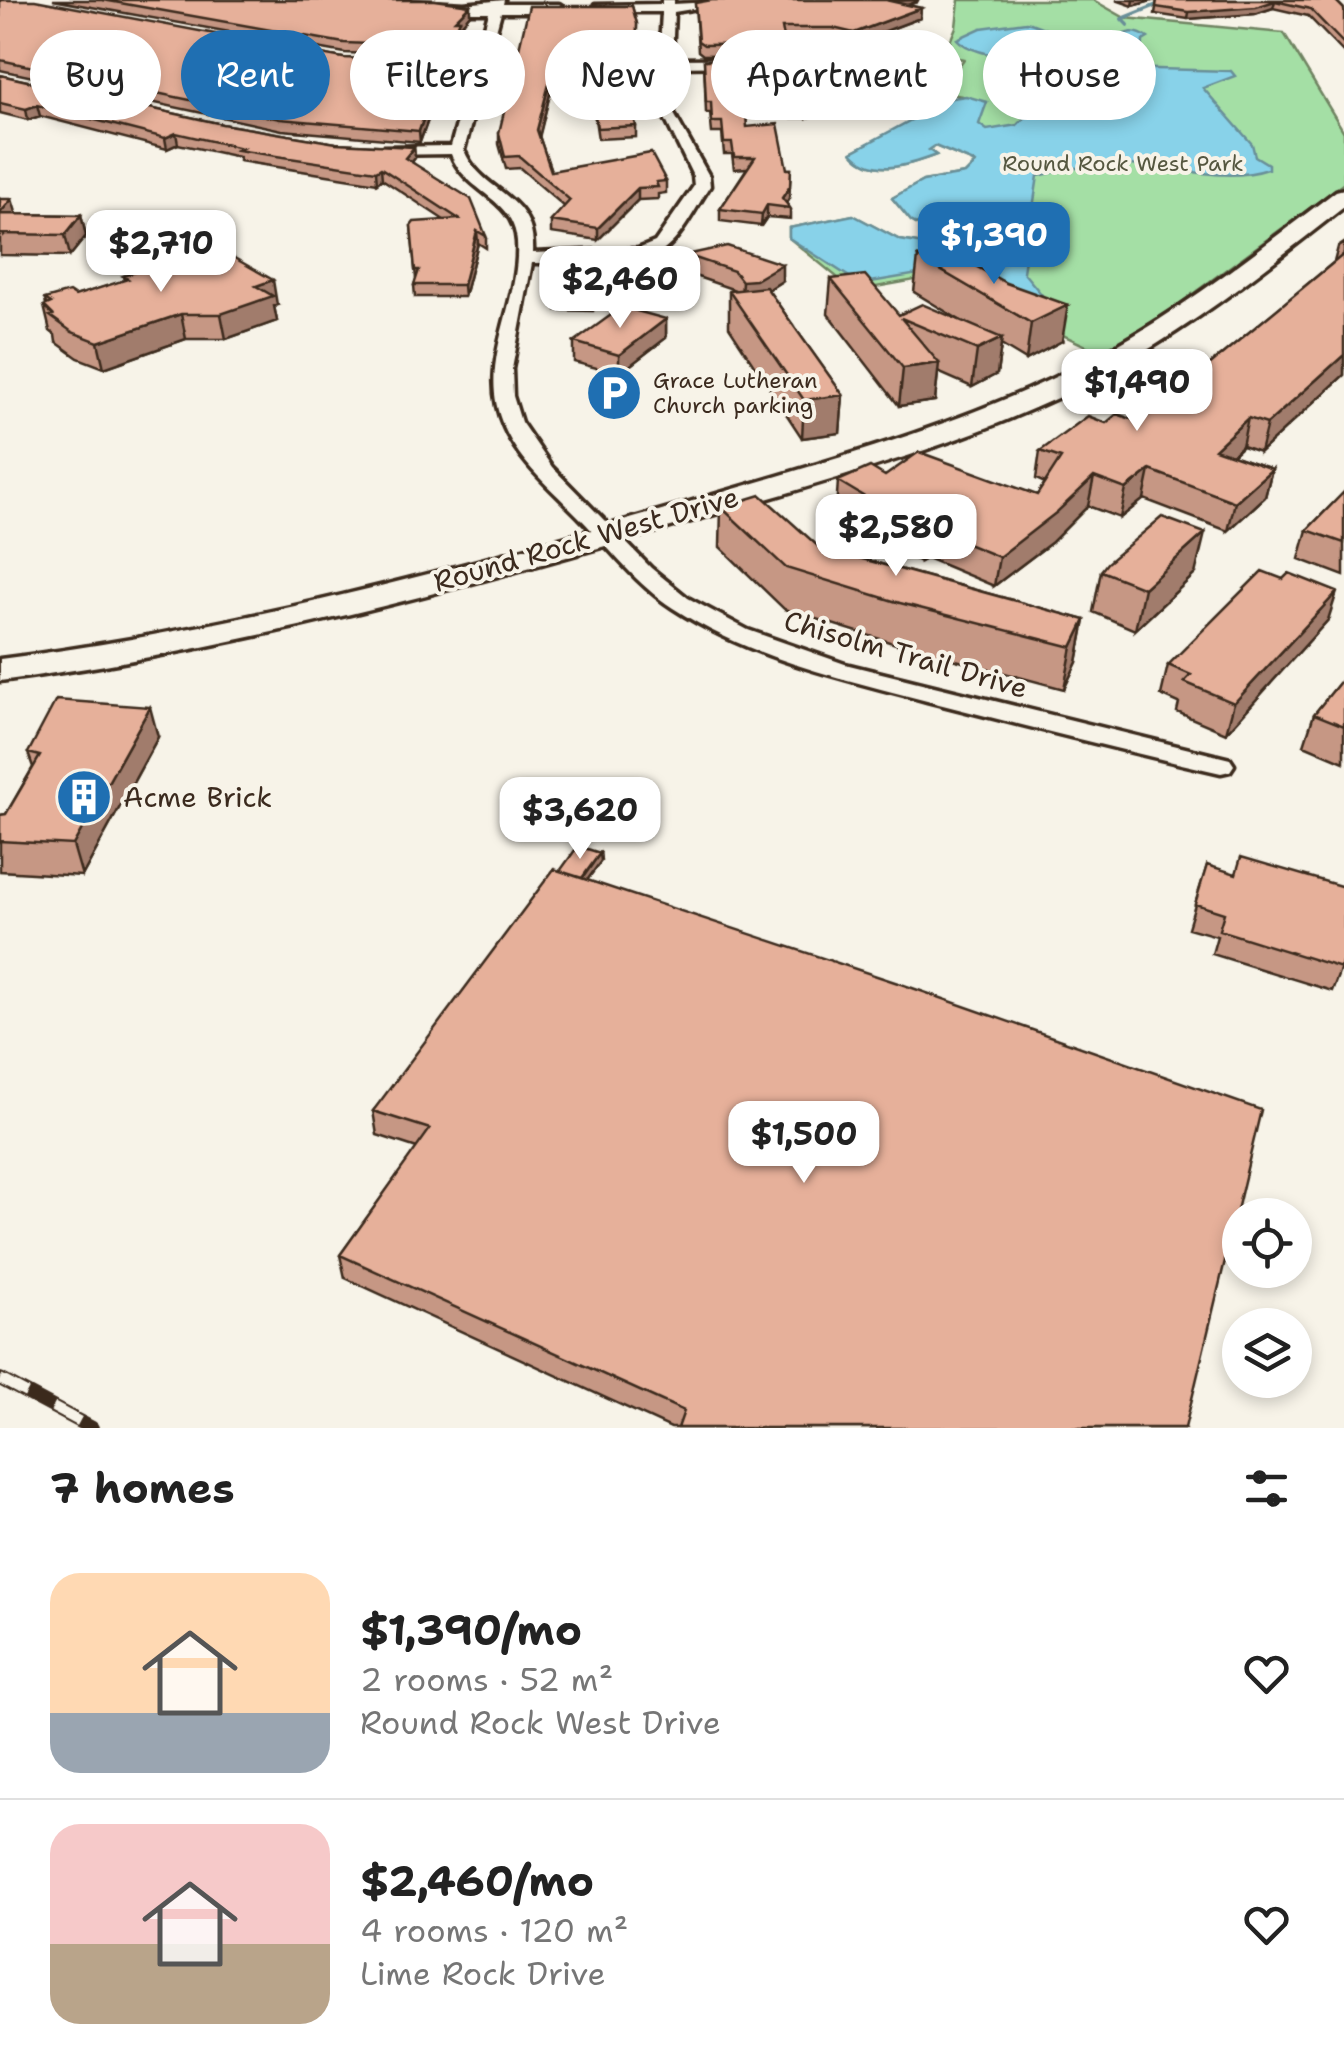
<!DOCTYPE html>
<html lang="en">
<head>
<meta charset="utf-8">
<style>
	body { margin:0; font-family:"Shantell Sans",sans-serif; background:#f6f6f6; color:#222; height:100vh; display:flex; flex-direction:column; font-size:38px; white-space:nowrap }
	* { box-sizing:border-box; margin:0 }
	p { font-size:32px; color:#767676 }
	.icon { flex:none; width:55px; height:55px; fill:none; stroke:currentColor; stroke-width:2; stroke-linecap:round; stroke-linejoin:round }
	.map { position:relative; height:1428px; overflow:hidden }
	.drawer { display:flex; flex-direction:column; background:#fff; flex:1 }
	.drawer>* { flex:none }
	.guide { position:absolute; left:30px; top:30px; width:1285px; height:90px; display:flex; gap:20px }
	.fabs { position:absolute; left:1222px; top:1198px; display:grid; gap:20px }
	.fabs a { display:grid; place-items:center; width:90px; height:90px; border-radius:50%; background:#fff; box-shadow:0 5px 15px #0003; font-size:50px }
	.price { position:absolute; translate:-50% -85px; padding:0 22px; border-radius:20px; background:#fff; color:#222; font-size:32px; line-height:65px; filter:drop-shadow(0 2px 5px #0008) }
	.price::after { content:''; position:absolute; left:50%; top:60px; width:30px; height:22px; margin-left:-15px; background:inherit; clip-path:polygon(0 0,100% 0,50% 100%) }
	.price.active { background:#1f6fb2; color:#fff }
	ul { padding:0; list-style:none }
	li { display:flex; align-items:center; gap:30px; height:250px; padding:0 50px }
	li+li { border-top:2px solid #e0e0e0 }
	li span { display:grid; place-items:center; flex:none; width:280px; height:200px; border-radius:30px; color:#555 }
	li>.icon { margin-inline-start:auto }
	span .icon { width:120px; height:120px; fill:#fffc; stroke-width:1 }
	li b { font-size:42px }
	h2 { display:flex; justify-content:space-between; align-items:center; height:120px; padding:0 50px; font-size:42px }
	.chip { padding:0 35px; border-radius:45px; background:#fff; box-shadow:0 5px 15px #0003; font-size:35px; line-height:90px }
	.chip.active { background:#1f6fb2; color:#fff }
	.map>svg:first-child { display:block }
	.green { fill:#a4dfa5; stroke:#708462; stroke-width:2.5 }
	.water { fill:#88d2e9; stroke:#698f98; stroke-width:2.5 }
	.lines { fill:none; stroke-linecap:round; stroke-linejoin:round }
	.stream { stroke:#698f98; stroke-width:4 }
	.street-casing { stroke:#3b2a1e; stroke-width:7 }
	.secondary-casing { stroke:#3b2a1e; stroke-width:7 }
	.street { fill:#f7f3e8; fill-rule:evenodd }
	.secondary { fill:#f7f3e8; fill-rule:evenodd }
	.rail-casing { stroke:#3b2a1e; stroke-width:14 }
	.rail { stroke:#f7f3e8; stroke-width:10; stroke-dasharray:30; stroke-linecap:butt }
	.wall { fill:#c69784; stroke:#3b2a1e; stroke-width:2.5 }
	.shaded-wall { fill:#a17b6c; stroke:#3b2a1e; stroke-width:2.5 }
	.building { fill:#e6b09a; stroke:#3b2a1e; stroke-width:2.5 }
	.labels { text-anchor:middle; stroke-width:8; stroke-linejoin:round; paint-order:stroke }
	.far-park-label { font-size:22px; fill:#555740; stroke:#f7f3e8 }
	.far-poi-label { font-size:22px; fill:#3b2a1e; stroke:#f7f3e8; text-anchor:start }
	.street-label { font-size:28px; fill:#3b2a1e; stroke:#f7f3e8 }
	.poi-label { font-size:28px; fill:#3b2a1e; stroke:#f7f3e8; text-anchor:start }
</style>
</head>
<body>
<div class="map">
<svg width="1344" height="1428" viewBox="0 0 1344 1428">
	<rect width="100%" height="100%" fill="#f7f3e8"/>
	<filter id="ink" filterUnits="userSpaceOnUse"><feTurbulence type="fractalNoise" baseFrequency=".01" numOctaves="2"/><feDisplacementMap in="SourceGraphic" scale="20" xChannelSelector="R" yChannelSelector="G"/><feConvolveMatrix kernelMatrix="1 2 1 2 8 2 1 2 1" color-interpolation-filters="sRGB"/></filter>
	<g filter="url(#ink)">
		<path class="green" d="M959,0H1093L1125,18L1284,33L1344,132V183L1164,315L1101,353L937,276L854,291L789,238V228L853,215L900,240L945,248L951,245L911,221L892,198L923,181L965,174L976,163L935,146L929,150L936,155C909,165 873,178 852,152L962,96L940,92L964,59L944,56L956,27Z
			M132,216H186L194,225L146,241L116,237Z"/>
		<path class="water" d="M1026,22C1050,27 1071,46 1093,46C1118,47 1124,21 1148,38L1143,41L1142,62C1110,69 977,64 957,39L981,28Z
			M1120,68L1231,71L1235,76L1203,88L1252,144L1255,156L1268,164V169C1230,182 1185,169 1145,166C1108,163 1074,166 1038,176L1023,272L1042,295L1026,306L930,272L871,282L851,278L789,238V228L853,215L900,240L946,248L951,244L911,221L892,198L923,181L965,174L976,163L935,146L929,150L936,155C909,165 873,178 852,152L952,98L966,96L987,102L979,124L987,130L1017,125C1034,105 1085,95 1110,77L1108,72Z"/>
		<g class="lines">
			<path class="stream" d="M1128,25L1122,19L1164,2"/>
			<g class="street-casing">
				<path id="street" d="M394,0L464,4L504,0L503,4H559L565,8L559,12H501L464,150C482,195 536,192 533,253L638,249L655,242L694,186L693,176L657,102L662,12H599L595,5L662,4V0H674V4L746,0L674,12L672,59L831,58L832,61L826,65L672,67L674,114L709,176L710,186C697,205 682,237 664,250C631,273 571,262 532,263L512,369L513,396L521,422L552,467L651,568L688,598L748,630L845,664L1230,759L1234,765L1230,771L1221,773C1123,751 1025,726 927,701C840,678 749,658 673,608C637,585 611,550 581,519C553,490 520,464 504,427C475,364 521,305 517,242C514,197 465,193 451,154L382,155L375,151L382,147L451,146L472,70L410,69L404,65L410,61L475,62L489,12H464Z"/>
			</g>
			<g class="secondary-casing">
				<path id="secondary" d="M1344,189V207C1268,266 1194,326 1109,372C983,440 842,476 705,517C472,586 241,649 0,681V659C232,629 455,570 679,505C817,464 957,428 1086,362C1176,316 1255,252 1336,191Z"/>
			</g>
			<use href="#street" class="street"/>
			<use href="#secondary" class="secondary"/>
			<g class="rail-casing">
				<path id="rail" d="M0,1379L92,1428"/>
			</g>
			<use href="#rail" class="rail"/>
		</g>
		<path class="wall" d="M0,0L343,58L445,73L420,142L282,130L0,70Z
			M53,0H435L470,14L460,26V30L450,57L345,53Z
			M712,0H918L917,2L908,5L921,8L920,18L854,43L832,38L784,37L785,54L703,55L698,51L695,3Z
			M1116,0H1155L1133,6Z
			M1157,0H1335L1344,9V53L1308,16L1273,8L1255,14L1188,19L1155,14Z
			M632,6L637,24L636,92H627L636,126V137L598,139L591,93L550,94L539,136L551,171L666,181V193L658,194V199L638,200L598,240L551,233V221L565,207L520,168L506,169L499,144V133Z
			M704,60L790,70L914,77L807,118H786L789,86L743,83L747,127L787,169H791L789,198L786,203L790,208V219L767,217L761,226L720,221V209L747,168L734,169L732,154H724L722,133H712L710,113H706Z
			M0,75L222,124L336,143L414,147L415,158L412,162L486,236V248L478,243L464,297H415L414,285L416,279L411,226L444,220L382,179L377,183L239,161V157L178,144L167,149L40,116L28,120L0,113Z
			M0,199L16,214L81,215L86,236L70,256L0,255Z
			M1344,243V375L1260,452L1242,446L1232,455L1272,469L1265,497L1228,531L1144,499L1120,518L1088,506L1052,542L994,586L927,558L920,562L836,510L838,481L885,476L1037,495L1045,483L1036,479L1040,451L1106,423L1140,422L1334,262L1338,247Z
			M686,255L782,281L768,290L843,395L840,433L802,438L729,327V291L735,290L686,273Z
			M918,257L1062,341L1026,360L1001,345L997,374L972,387L938,372L935,401L899,406L828,314L831,279L899,315L963,322L914,292Z
			M134,268L277,305L274,306L277,321L226,339H186L104,368L78,358L56,342L55,335L50,331L44,306L46,305L45,299L75,296L124,281L123,276L135,272Z
			M599,268V281L593,311L556,310V298L575,277Z
			M666,319V338L619,374L574,362V342Z
			M1344,492V576L1299,559L1307,530Z
			M721,507L819,547L1085,620L1077,662L1064,689L896,644L784,609L720,547Z
			M1101,571L1195,574L1135,630L1093,612Z
			M1328,620L1226,733L1177,712L1179,703L1161,695L1168,665Z
			M1344,677V762L1304,745L1314,714Z
			M158,737L82,876L0,871V815L6,814L33,767L28,753Z
			M600,853L601,861L587,880L1185,1428H671L345,1278L340,1255L417,1148L377,1135L373,1111Z
			M1207,865L1341,968L1332,991L1212,954L1217,936L1188,928Z"/>
		<path class="shaded-wall" d="M918,0L917,2L890,10V1Z
			M1134,0H1155L1133,6Z
			M1275,1L1273,8L1255,14L1188,19L1189,12Z
			M470,5V14L460,26V30L450,57L449,47L455,20Z
			M921,8L920,18L854,43V33Z
			M444,62L445,73L420,142L419,131Z
			M915,67L914,77L807,118L808,108Z
			M549,84L550,94L538,142L537,130Z
			M37,105L40,116L28,120L26,109Z
			M176,133L178,144L167,149L165,138Z
			M414,147L415,158L406,169L405,158Z
			M381,168L382,179L377,183L376,171Z
			M790,186L789,198L784,207L782,198Z
			M638,188V200L598,240V228Z
			M12,199L18,219L4,235L0,213Z
			M767,205V217L761,226L762,214Z
			M81,215L86,236L70,256L65,235Z
			M477,231L478,243L464,297L463,285Z
			M782,264V281L755,298L741,299L742,281Z
			M599,268V281L593,311L592,298Z
			M273,280L277,305L274,306L277,321L226,339L221,314L256,286Z
			M1068,305L1062,341L1026,360L1031,323Z
			M181,314L186,339L104,368L98,342Z
			M666,319V338L619,374V355Z
			M1002,338L997,374L972,387L977,350Z
			M1344,355V375L1260,452L1267,424Z
			M939,363L935,401L899,406L903,368Z
			M843,395L840,433L802,438L804,400Z
			M1248,418L1242,446L1208,477L1215,449Z
			M1272,469L1265,497L1228,531L1235,502Z
			M1150,470L1144,499L1120,518L1126,489Z
			M1094,477L1088,506L1052,542L994,586L999,557Z
			M931,529L927,558L920,562L923,532Z
			M1205,533L1195,574L1135,630L1144,588Z
			M1337,592L1328,620L1226,733L1234,703Z
			M1085,620L1077,662L1064,689L1072,647Z
			M150,707L158,737L82,876L73,845Z
			M600,853L601,861L575,897V889Z"/>
		<path class="building" d="M0,0H35L343,58L444,62L419,131L280,119L0,60Z
			M103,0H435L470,5L455,20H460L449,47L344,43Z
			M712,0H892L890,1L921,8L854,33L833,28H782L785,44L704,45L698,41L695,3Z
			M1157,0H1335L1344,9V44L1310,9L1275,1L1256,7L1189,12L1156,7Z
			M529,6H632L637,24L635,81H625L636,126L597,128L590,82L549,84L537,130L551,171L651,153L666,181L656,182L658,187L638,188L598,228L551,221L570,200L519,156L505,157L499,133Z
			M788,59L790,70L914,61L915,67L808,108H787L790,75L742,73L747,127L778,124L787,169H791L790,186L782,198L790,208L767,205L762,214L720,209L755,157H734L732,143H724L722,122H712L711,102H706L704,60Z
			M0,75L222,124L336,143L414,147L405,158L471,199L486,236L477,231L463,285H414L419,270H415L411,226L414,222L459,219L381,168L376,171L237,150L242,148L176,133L165,138L37,105L26,109L0,103Z
			M0,199H12L0,213Z
			M0,214L81,215L65,235L0,234Z
			M727,246L782,264L755,280L742,281L734,271L686,255Z
			M191,248L205,256L222,251L273,280L256,286L273,296L221,314H181L98,342L72,332L50,316L53,315L44,306L51,303L45,299L69,292L75,296L128,279L123,276L139,271L134,268L140,264Z
			M945,249L1006,283L1068,305L1031,323L918,257Z
			M1344,254V355L1267,424L1248,418L1215,449L1272,469L1235,502L1150,470L1126,489L1094,477L1057,512L999,557L931,529L923,532L838,481L870,467L885,476L919,452L1037,495L1061,458L1040,451L1088,416L1106,423L1117,414L1140,422Z
			M577,268H599L592,298H556L557,277H575Z
			M865,275L899,315L922,304L1002,338L977,350L901,318L939,363L903,368L831,279Z
			M766,287L843,395L804,400L729,291Z
			M622,307L666,319L619,355L574,342Z
			M1344,492V543L1307,530Z
			M761,495L819,547L1085,620L1072,647L900,603L786,568L721,507Z
			M1162,517L1205,533L1144,588L1101,571L1107,563Z
			M1262,571L1283,579L1289,573L1337,592L1234,703L1184,682L1191,675L1168,665Z
			M1344,677V726L1314,714Z
			M56,700L150,707L73,845L0,841V815L6,814L40,756L28,753Z
			M578,846L600,853L582,878L560,871Z
			M1241,857L1344,887V952L1341,968L1219,930L1224,913L1195,904L1207,865L1236,874Z
			M554,869L901,984L1261,1110L1185,1428H678L684,1411L340,1255L430,1129L373,1111Z"/>
	</g>
	<defs>
		<g id="parking-disc" transform="scale(2.875)"><circle r="9.5" fill="#1f6fb2" stroke="#f7f3e8"/><path d="M-3.5-5.5H1a3.5 3.5 0 0 1 0 7H-1V5.5H-3.5ZM-1-3.4V-.6H.8a1.4 1.4 0 0 0 0-2.8Z" fill="#fff"/></g>
		<g id="building-disc" transform="scale(2.875)"><circle r="9.5" fill="#1f6fb2" stroke="#f7f3e8"/><path d="M-4-6H4V6H1V3H-1V6H-4ZM-2.5-4.3h1.7v1.8h-1.7ZM.8-4.3h1.7v1.8H.8ZM-2.5-1h1.7V.8h-1.7ZM.8-1h1.7V.8H.8Z" fill="#fff"/></g>
	</defs>
	<g fill-rule="evenodd">
		<use href="#parking-disc" x="614" y="393"/>
		<use href="#building-disc" x="84" y="797"/>
	</g>
	<g class="labels">
		<g class="far-park-label">
			<text x="1123" y="171">Round Rock West Park</text>
		</g>
		<g class="far-poi-label">
			<text x="653" y="388">Grace Lutheran<tspan x="653" dy="25">Church parking</tspan></text>
		</g>
		<g class="street-label">
			<text transform="translate(586 539) rotate(-16)" y="10">Round Rock West Drive</text>
			<text transform="translate(906 654) rotate(16)" y="10">Chisolm Trail Drive</text>
		</g>
		<g class="poi-label">
			<text x="123" y="807">Acme Brick</text>
		</g>
	</g>
</svg>
<div class="fabs">
<a><svg class="icon" aria-label="locate" viewBox="0 0 24 24"><circle cx="12" cy="12" r="6"/><path d="M12 2v4M12 18v4M2 12h4M18 12h4"/></svg></a>
<a><svg class="icon" aria-label="layers" viewBox="0 0 24 24"><path d="M12 4l9 5-9 5-9-5zM3 14l9 5 9-5"/></svg></a>
</div>
<b class="price active" style="left:994px;top:287px">$1,390</b>
<b class="price" style="left:161px;top:295px">$2,710</b>
<b class="price" style="left:620px;top:331px">$2,460</b>
<b class="price" style="left:1137px;top:434px">$1,490</b>
<b class="price" style="left:896px;top:579px">$2,580</b>
<b class="price" style="left:580px;top:862px">$3,620</b>
<b class="price" style="left:804px;top:1186px">$1,500</b>
<div class="guide">
<a class="chip">Buy</a>
<a class="chip active">Rent</a>
<a class="chip">Filters</a>
<a class="chip">New</a>
<a class="chip">Apartment</a>
<a class="chip">House</a>
</div>
</div>
<section class="drawer">
<h2>7 homes<svg class="icon" aria-label="filters" viewBox="0 0 24 24"><path d="M4 7h16M4 17h16"/><circle cx="9" cy="7" r="2"/><circle cx="15" cy="17" r="2"/></svg></h2>
<ul>
<li><span style="background:linear-gradient(#ffd9b3 70%,#9aa5b1 0)"><svg class="icon" aria-label="home" viewBox="0 0 24 24"><path d="M3 11l9-7 9 7M6 9v11h12V9"/></svg></span><div><b>$1,390/mo</b><p>2 rooms · 52 m²</p><p>Round Rock West Drive</p></div><svg class="icon" aria-label="heart" viewBox="0 0 24 24"><path d="M12 20l-8-8c-3-5 5-10 8-4 3-6 11-1 8 4z"/></svg></li>
<li><span style="background:linear-gradient(#f6c9c9 60%,#b9a48a 0)"><svg class="icon" aria-label="home" viewBox="0 0 24 24"><path d="M3 11l9-7 9 7M6 9v11h12V9"/></svg></span><div><b>$2,460/mo</b><p>4 rooms · 120 m²</p><p>Lime Rock Drive</p></div><svg class="icon" aria-label="heart" viewBox="0 0 24 24"><path d="M12 20l-8-8c-3-5 5-10 8-4 3-6 11-1 8 4z"/></svg></li>
</ul>
</section>
</body>
</html>
